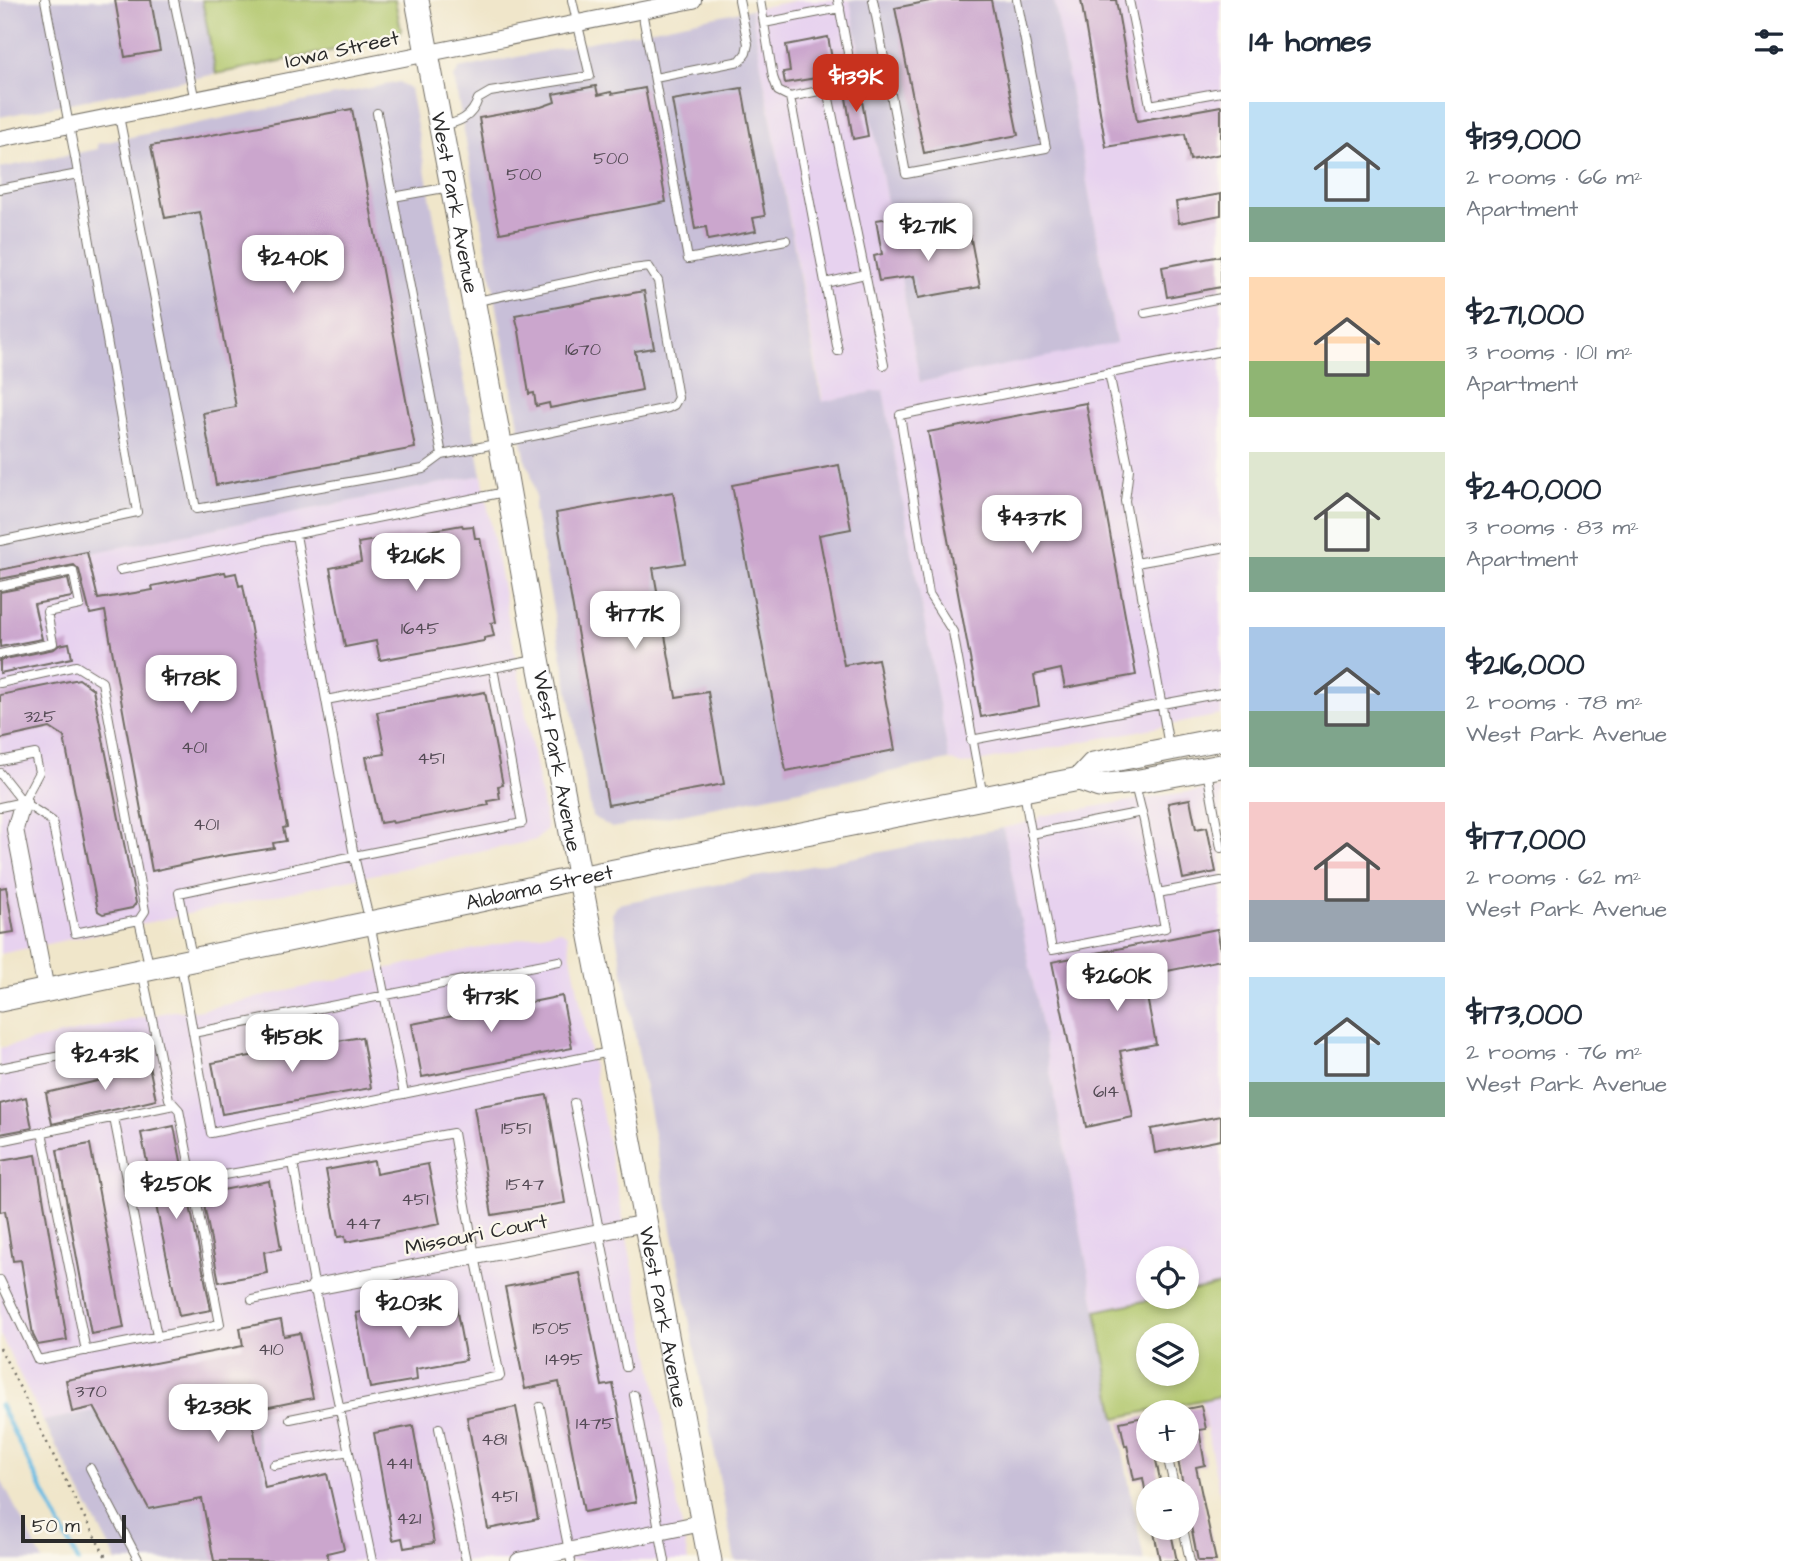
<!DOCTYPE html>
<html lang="en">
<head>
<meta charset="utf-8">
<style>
	body { margin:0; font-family:"Architects Daughter",sans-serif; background:#f2f2f3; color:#1f2937; height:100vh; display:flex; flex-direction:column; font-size:26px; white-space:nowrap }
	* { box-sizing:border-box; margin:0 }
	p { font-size:23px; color:#747a83 }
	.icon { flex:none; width:38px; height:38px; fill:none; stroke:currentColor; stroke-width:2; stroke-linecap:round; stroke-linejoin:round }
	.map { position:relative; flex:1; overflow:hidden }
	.panel { display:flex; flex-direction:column; background:#fff; width:595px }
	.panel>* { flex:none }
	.buttons { position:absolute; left:1136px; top:1246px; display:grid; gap:14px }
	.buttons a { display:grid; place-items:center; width:63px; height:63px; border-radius:50%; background:#fff; box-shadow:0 4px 10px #0003; font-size:35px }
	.scale { position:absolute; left:21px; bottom:18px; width:105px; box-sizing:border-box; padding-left:7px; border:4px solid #2b2b2b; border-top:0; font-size:19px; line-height:24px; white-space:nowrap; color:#2b2b2b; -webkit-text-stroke:5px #fbf7ec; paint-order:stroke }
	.price { position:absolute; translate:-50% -60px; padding:0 16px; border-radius:14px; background:#fff; color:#222; font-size:23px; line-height:46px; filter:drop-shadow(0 2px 4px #0008) }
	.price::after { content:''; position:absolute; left:50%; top:42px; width:21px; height:16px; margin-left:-10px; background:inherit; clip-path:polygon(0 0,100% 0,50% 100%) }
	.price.active { background:#c8321e; color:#fff }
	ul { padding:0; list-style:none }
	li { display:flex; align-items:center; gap:21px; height:175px; padding:0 28px }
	li span { display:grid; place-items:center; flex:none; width:196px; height:140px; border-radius:0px; color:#555 }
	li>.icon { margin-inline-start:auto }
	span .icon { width:84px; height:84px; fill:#fffc; stroke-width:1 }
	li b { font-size:30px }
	h2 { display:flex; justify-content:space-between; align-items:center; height:84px; padding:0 28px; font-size:30px }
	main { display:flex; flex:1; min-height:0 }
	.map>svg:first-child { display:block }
	.built { fill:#e7d2ef }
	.industrial { fill:#c8bfd8 }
	.green { fill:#b0c66a; stroke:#6e784a; stroke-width:2; fill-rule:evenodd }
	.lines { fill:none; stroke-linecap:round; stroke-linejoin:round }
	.stream { stroke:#67bbe3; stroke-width:4.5 }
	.building { fill:#cba6cd }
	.lane-casing { stroke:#706c63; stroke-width:10 }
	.street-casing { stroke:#706c63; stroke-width:18 }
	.secondary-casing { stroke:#706c63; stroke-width:25 }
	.path { stroke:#706c63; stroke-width:2.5; stroke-dasharray:2 5; stroke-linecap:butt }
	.lane { stroke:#fff; stroke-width:8 }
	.street { stroke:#fff; stroke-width:16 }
	.secondary { stroke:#fff; stroke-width:23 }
	.labels { text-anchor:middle; stroke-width:5; stroke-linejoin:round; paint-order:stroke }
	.number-label { font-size:18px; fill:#534a54 }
	.street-label { font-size:21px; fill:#2b2b2b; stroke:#fbf7ec }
</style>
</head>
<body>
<main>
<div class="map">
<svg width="1221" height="1561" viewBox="0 0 1221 1561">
	<rect width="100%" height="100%" fill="#fbf7ec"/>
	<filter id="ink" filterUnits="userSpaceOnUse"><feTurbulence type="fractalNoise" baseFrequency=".0143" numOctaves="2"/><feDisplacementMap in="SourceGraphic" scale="14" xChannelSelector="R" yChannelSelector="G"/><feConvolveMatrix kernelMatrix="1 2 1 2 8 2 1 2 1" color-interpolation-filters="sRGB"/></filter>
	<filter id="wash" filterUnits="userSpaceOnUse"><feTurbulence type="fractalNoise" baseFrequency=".00686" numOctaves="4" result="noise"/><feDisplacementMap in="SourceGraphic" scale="28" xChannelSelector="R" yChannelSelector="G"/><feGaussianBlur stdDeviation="1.57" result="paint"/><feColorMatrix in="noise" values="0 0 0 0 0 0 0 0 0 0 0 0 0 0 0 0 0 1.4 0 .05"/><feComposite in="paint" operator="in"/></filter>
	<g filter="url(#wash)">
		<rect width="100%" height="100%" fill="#f0e6ca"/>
		<path class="built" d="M798,0H850L920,382L1116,342L1054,0H1221V715L962,765L949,760L883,390L823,402L751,9Z
			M482,475L547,829L536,840L0,954V571Z
			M1221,788V1285L1187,1292L1186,1258H1148V1297H1164L1096,1311L1003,828L1038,820L1040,816L1165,795Z
			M560,930L567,935L653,1370L688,1561H282L247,1382L43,1421L0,1335V1048L173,1011H197Z
			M1221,1396V1501L1201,1400Z"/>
		<path class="industrial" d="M0,0H202L216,74L0,117Z
			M850,0H1054L1116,343L920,382Z
			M751,9L822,402L883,390L949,760L612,828L592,816L534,509L536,498L531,473L526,462L454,78L459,69Z
			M399,82L410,89L482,475L0,571V168L98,149L97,144Z
			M1003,828L1144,1561H735L612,914L618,904Z
			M247,1381L282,1561H117L43,1421Z
			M0,1478L43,1561H0Z"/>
		<path class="green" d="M202,0H395L401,30L394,38L216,74Z
			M1221,1285V1396L1116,1418L1096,1311L1164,1297H1186L1187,1292ZM1148,1335H1186V1374H1148Z"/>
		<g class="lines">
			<path class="stream" d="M0,1405L78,1561"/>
		</g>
		<g id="blocks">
			<path class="building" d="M115,0H151L160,51L125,57Z
				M935,0H991L1018,135L924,153L895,8Z
				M1081,0H1116L1137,121L1221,106V154L1190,160L1185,134L1106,147Z
				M828,37L835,75L785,83L783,72L790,71L786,45Z
				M596,86L598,95L611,92L612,94L645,88L666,202L500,233L493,201L479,118L541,107L555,102L553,94Z
				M742,88L765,216L753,218L756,231L708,240L706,227L695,229L672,100Z
				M860,89L868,136L853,139L845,92Z
				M352,109L415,448L216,485L203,413L236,407L200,212L165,218L151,146Z
				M1221,194V215L1179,223L1176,202Z
				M890,218L895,247L970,234L980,287L918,298L914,276L879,281L874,256L882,254L876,220Z
				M1221,256V287L1167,297L1162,267Z
				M644,291L654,348L635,351L642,390L550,408L549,403L536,406L534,393L529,394L519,331L515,315Z
				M1086,403L1136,675L1065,688L1061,669L1034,675L1039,706L981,717L928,432Z
				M839,465L851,529L819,535L844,665L878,659L895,750L786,771L732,485Z
				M673,492L685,563L653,568L676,697L708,692L724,784L608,805L556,513Z
				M462,525L463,527L473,526L475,538H480L496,622L491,623L494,636L484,638V641L380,660L376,641L345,647L330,568L361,562L358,543Z
				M87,552L98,599L153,590L152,586L225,572L226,575L236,573L239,586L243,585L287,827L283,828L286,841L273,843L274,848L217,857L152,871L105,611L90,614L79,570L74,565L0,579V570Z
				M68,579L72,597L34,604L42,639L0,647V592Z
				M69,643L72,658L0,673V660L54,649L59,645Z
				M79,679L93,689L136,903L132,908L103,914L98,911L64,737L50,728L0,739V695Z
				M485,692L503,785L498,786L500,799L488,801L489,805L393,823L392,821L380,823L366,757L385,754L377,712Z
				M1190,799L1196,829L1207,827L1216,872L1183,879L1168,803Z
				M6,887L14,932L0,934V888Z
				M1217,929L1221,950V960L1143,976L1156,1044L1120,1051L1133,1117L1086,1127L1052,962Z
				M520,995L522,1004L562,996L572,1048L422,1077L412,1024L453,1016L451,1008Z
				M324,1036L325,1043L362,1037L371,1088L222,1114L212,1063L256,1055L254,1048Z
				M147,1055L156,1100L52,1124L46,1093L110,1078L107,1064Z
				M547,1095L565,1203L492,1215L474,1107Z
				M26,1097L32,1128L0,1134V1104Z
				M1221,1116V1140L1155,1153L1151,1129Z
				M174,1126L211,1310L179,1316L141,1133Z
				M90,1144L124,1328L91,1334L57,1150Z
				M36,1155L67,1340L38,1345L33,1335L21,1260L13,1261L5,1211L0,1212V1161Z
				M374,1161L376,1174L428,1164L440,1224L346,1242L345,1236L338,1237L326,1170Z
				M269,1181L281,1249L264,1252L267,1273L219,1282L202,1194Z
				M580,1273L602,1386L613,1384L636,1502L584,1512L559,1382L525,1389L505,1287Z
				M454,1297L466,1360L416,1369L417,1380L370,1388L356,1313L404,1304V1306Z
				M281,1320L284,1336L300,1333L313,1398L250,1411L265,1488L327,1474L344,1549L327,1553L329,1561H214L202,1499L149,1509L94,1407L72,1412L66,1380L243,1346L240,1328Z
				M1201,1406L1206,1429L1199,1430L1205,1465L1196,1467L1216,1561H1198L1186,1502V1489H1184L1176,1451H1186V1409Z
				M516,1407L538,1519L488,1529L467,1417Z
				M1148,1416V1451H1154L1162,1489H1145L1143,1478L1134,1480L1127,1445L1125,1446L1120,1422Z
				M413,1426L434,1543L404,1548L402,1538L393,1540L374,1433Z
				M1153,1528H1170L1177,1561H1160Z"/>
		</g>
	</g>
	<g filter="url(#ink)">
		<use href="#blocks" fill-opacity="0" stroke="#706c63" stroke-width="2"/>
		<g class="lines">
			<g class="lane-casing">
				<path id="lane" d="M174,0L195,101
					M760,0L773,77L778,91L790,97L838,87L846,73L848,53L838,0
					M873,0L906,174L1046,148L1017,0
					M1129,0L1150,105L1221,92
					M642,11L688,259L786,240
					M764,23L840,8
					M655,78L740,61L746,53L748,44L739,0
					M827,89L884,365
					M790,97L838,351
					M377,113L393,197
					M119,116L196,509L423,469L442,455
					M442,126C459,122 472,118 478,99L490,92L590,76L572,0
					M450,187L393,197L442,455L668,408L674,405L678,398L658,281L649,267L632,269L477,301
					M0,189L78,174
					M825,283L865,274
					M1145,313L1221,298
					M1109,373L1129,469L1125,501L1169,746
					M296,535L326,700
					M0,541L137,512L76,162L45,0
					M1136,563L1221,548
					M120,570L505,492
					M0,586L73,571L80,605L47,612L53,643L0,654
					M493,668L522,823L354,856L326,700L535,660
					M0,683L76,666L102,682L145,911L139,920L149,965
					M971,740L1221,693
					M0,761L35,754L39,772L23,802
					M1207,771L1221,848
					M0,773L23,802L52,821L75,933L139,920
					M1024,792L1052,950L1165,928L1144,821L1135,785
					M983,797L953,632L929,594L900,415L1221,351
					M0,807L23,802
					M1031,834L1142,812
					M1158,893L1221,881
					M192,957L179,893L354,856L370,923L404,1094
					M181,965L211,1133L610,1052
					M193,1033L559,961
					M0,1068L156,1037
					M574,1103L626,1367
					M114,1118L157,1336
					M42,1132L86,1351
					M0,1141L174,1105
					M224,1175L293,1163
					M0,1280L38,1360L220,1324L179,1110L169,1099L142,971
					M252,1300L315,1287
					M634,1395L665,1561
					M540,1407L571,1561
					M290,1419L500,1376L475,1256L453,1133L293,1163C301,1205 307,1247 315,1289C333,1380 353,1470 372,1561
					M439,1428L466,1561
					M1166,1451L1175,1489
					M274,1465L349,1451
					M90,1468L139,1561
					M1183,1528L1190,1561"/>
			</g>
			<g class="street-casing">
				<path id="street" d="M0,139L693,0
					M23,802L15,829L46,990
					M315,1287L646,1223
					M519,1561L702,1523"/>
			</g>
			<g class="secondary-casing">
				<g id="secondary">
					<path id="s1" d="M417,0L500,443L538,659L710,1561"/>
					<path d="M1079,779L1093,764L1221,739"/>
					<path id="s2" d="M0,1000L485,899L559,882L1079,779L1099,786L1134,782L1221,766"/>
				</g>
			</g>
			<path class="path" d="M0,1348L81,1511L108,1561"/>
			<use href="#lane" class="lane"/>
			<use href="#street" class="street"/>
			<use href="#secondary" class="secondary"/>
		</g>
	</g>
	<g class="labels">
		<g class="number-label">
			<text x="611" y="164">500</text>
			<text x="524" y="180">500</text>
			<text x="583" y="355">1670</text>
			<text x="420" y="634">1645</text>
			<text x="40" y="722">325</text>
			<text x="194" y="753">401</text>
			<text x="431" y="764">451</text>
			<text x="206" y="830">401</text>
			<text x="1106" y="1097">614</text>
			<text x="516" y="1134">1551</text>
			<text x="525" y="1190">1547</text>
			<text x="415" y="1205">451</text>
			<text x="363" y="1229">447</text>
			<text x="552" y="1334">1505</text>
			<text x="271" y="1355">410</text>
			<text x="564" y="1365">1495</text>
			<text x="91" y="1397">370</text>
			<text x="595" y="1429">1475</text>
			<text x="494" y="1445">481</text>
			<text x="399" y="1469">441</text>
			<text x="504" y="1502">451</text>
			<text x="409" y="1524">421</text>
		</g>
		<g class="street-label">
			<text transform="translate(342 49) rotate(-12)" y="7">Iowa Street</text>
			<text dy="7" stroke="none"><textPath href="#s1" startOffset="206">West Park Avenue</textPath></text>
			<text dy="7" stroke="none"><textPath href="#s1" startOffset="774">West Park Avenue</textPath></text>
			<text dy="7" stroke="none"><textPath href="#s2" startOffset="551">Alabama Street</textPath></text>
			<text transform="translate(476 1234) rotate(-11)" y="7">Missouri Court</text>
			<text dy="7" stroke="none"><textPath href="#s1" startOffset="1340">West Park Avenue</textPath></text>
		</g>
	</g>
</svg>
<div class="buttons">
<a><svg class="icon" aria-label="locate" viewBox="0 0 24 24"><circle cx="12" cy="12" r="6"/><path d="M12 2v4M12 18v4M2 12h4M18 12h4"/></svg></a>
<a><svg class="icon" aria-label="layers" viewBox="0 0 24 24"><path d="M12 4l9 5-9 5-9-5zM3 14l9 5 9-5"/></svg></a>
<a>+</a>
<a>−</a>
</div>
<div class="scale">50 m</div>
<b class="price active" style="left:856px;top:114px">$139K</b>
<b class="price" style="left:928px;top:263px">$271K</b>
<b class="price" style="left:293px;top:295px">$240K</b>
<b class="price" style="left:1032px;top:555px">$437K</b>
<b class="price" style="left:416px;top:593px">$216K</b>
<b class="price" style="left:635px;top:651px">$177K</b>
<b class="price" style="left:191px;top:715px">$178K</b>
<b class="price" style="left:1117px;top:1013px">$260K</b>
<b class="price" style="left:491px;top:1034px">$173K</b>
<b class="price" style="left:292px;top:1074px">$158K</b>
<b class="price" style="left:105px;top:1092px">$243K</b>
<b class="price" style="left:176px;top:1221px">$250K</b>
<b class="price" style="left:409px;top:1340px">$203K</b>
<b class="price" style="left:218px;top:1444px">$238K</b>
</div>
<section class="panel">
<h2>14 homes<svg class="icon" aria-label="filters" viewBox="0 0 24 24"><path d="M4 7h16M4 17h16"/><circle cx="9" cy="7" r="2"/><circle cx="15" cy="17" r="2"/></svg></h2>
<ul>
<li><span style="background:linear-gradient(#bfe0f5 75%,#7fa58c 0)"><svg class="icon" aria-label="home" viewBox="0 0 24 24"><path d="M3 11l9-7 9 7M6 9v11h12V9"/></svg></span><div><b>$139,000</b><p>2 rooms · 66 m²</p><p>Apartment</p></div></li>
<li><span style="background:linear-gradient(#ffd9b3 60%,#8fb573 0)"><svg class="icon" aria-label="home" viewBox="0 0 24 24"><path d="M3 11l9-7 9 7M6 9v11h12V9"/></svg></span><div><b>$271,000</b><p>3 rooms · 101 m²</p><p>Apartment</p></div></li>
<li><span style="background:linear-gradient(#dfe7d0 75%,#7fa58c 0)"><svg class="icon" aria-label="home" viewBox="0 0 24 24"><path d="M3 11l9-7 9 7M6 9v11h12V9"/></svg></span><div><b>$240,000</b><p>3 rooms · 83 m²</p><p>Apartment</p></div></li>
<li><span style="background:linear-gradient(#a9c7e8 60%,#7fa58c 0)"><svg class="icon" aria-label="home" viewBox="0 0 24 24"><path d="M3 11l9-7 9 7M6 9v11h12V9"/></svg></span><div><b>$216,000</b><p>2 rooms · 78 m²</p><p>West Park Avenue</p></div></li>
<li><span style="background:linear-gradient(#f6c9c9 70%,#9aa5b1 0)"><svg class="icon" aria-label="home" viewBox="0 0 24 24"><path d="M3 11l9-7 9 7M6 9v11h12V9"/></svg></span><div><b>$177,000</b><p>2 rooms · 62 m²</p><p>West Park Avenue</p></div></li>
<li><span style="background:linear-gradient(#bfe0f5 75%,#7fa58c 0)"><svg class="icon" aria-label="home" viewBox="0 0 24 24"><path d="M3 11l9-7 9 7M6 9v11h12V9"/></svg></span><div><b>$173,000</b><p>2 rooms · 76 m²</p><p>West Park Avenue</p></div></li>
</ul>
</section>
</main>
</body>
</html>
